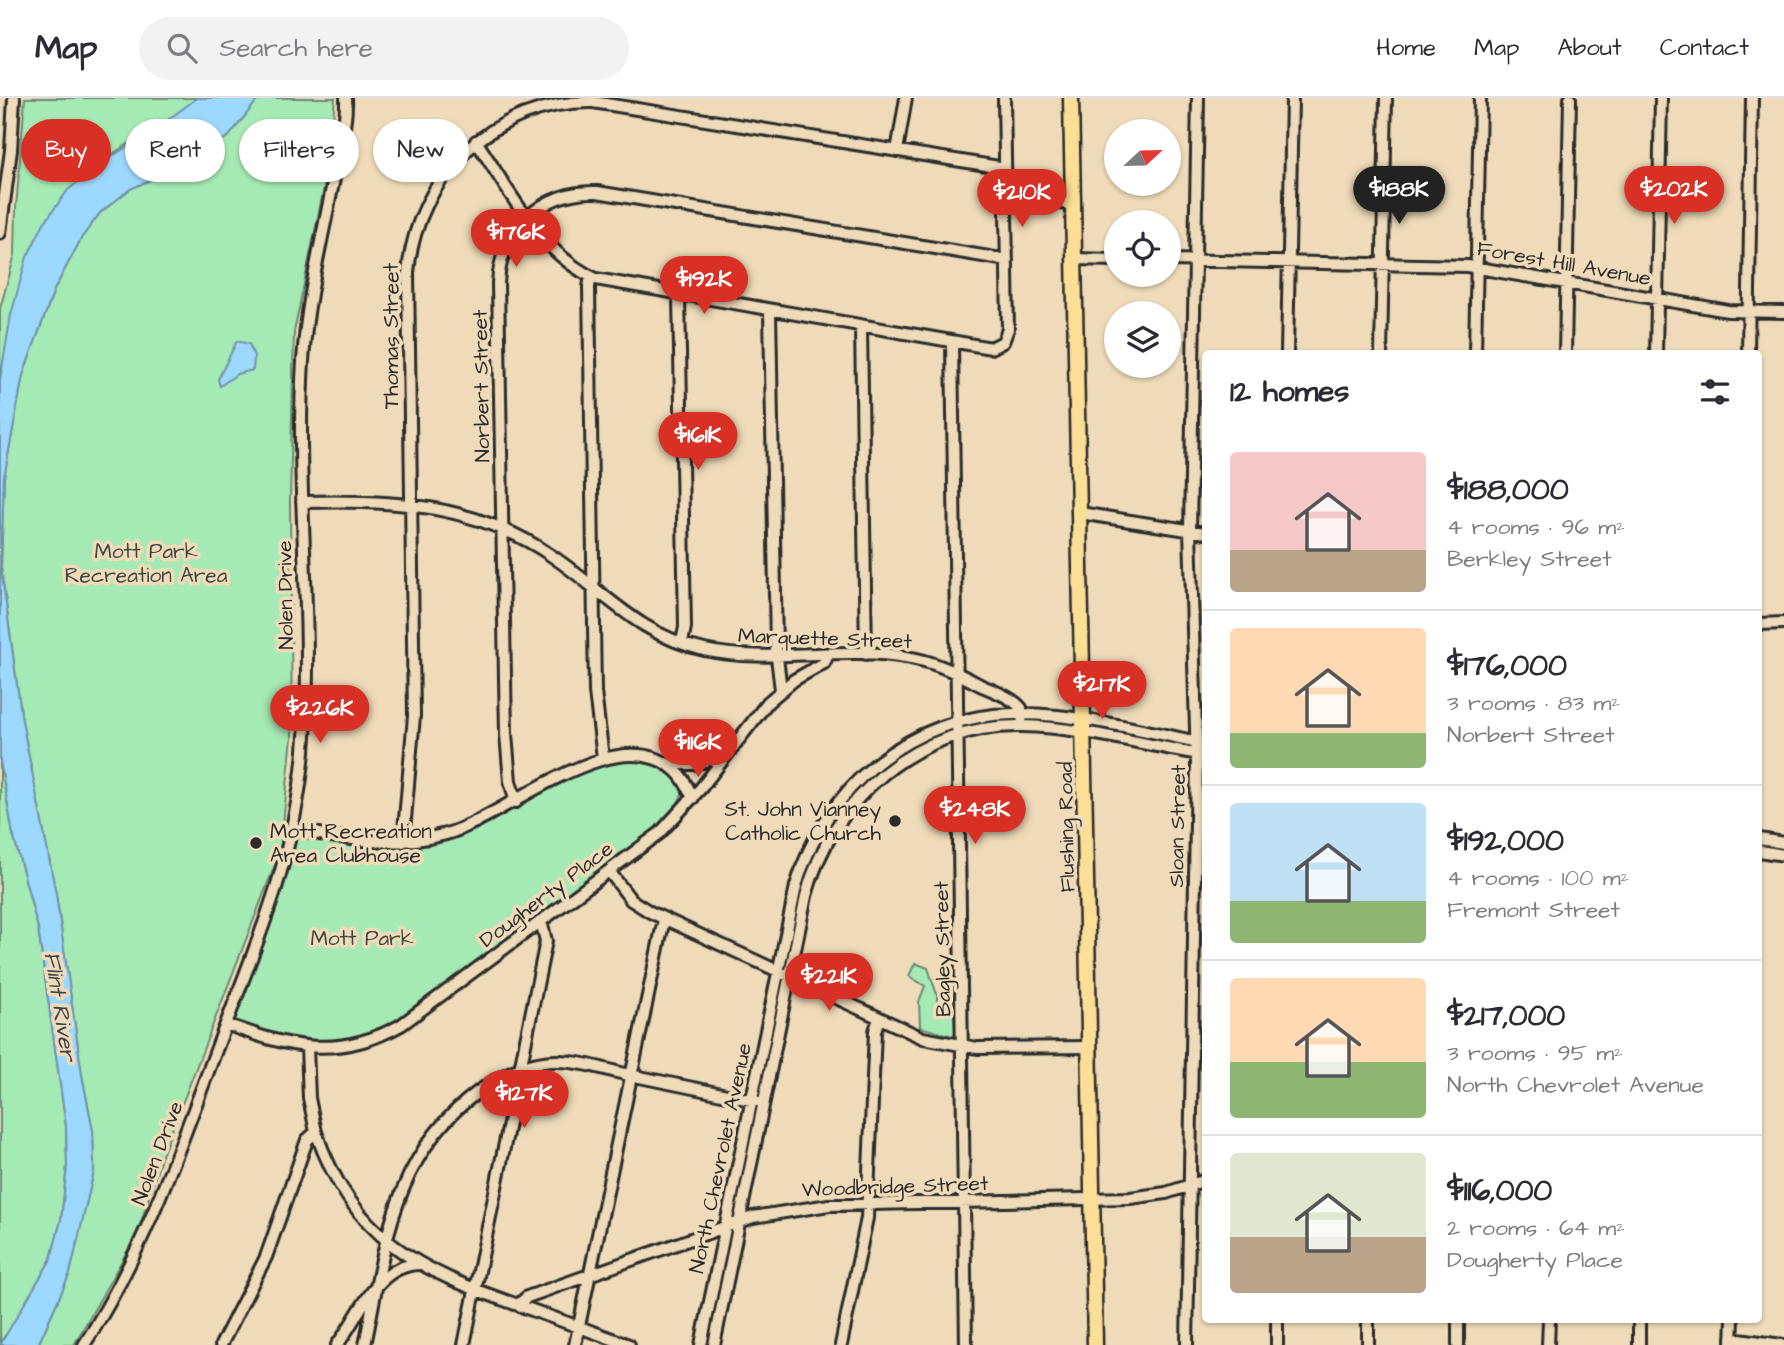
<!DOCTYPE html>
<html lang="en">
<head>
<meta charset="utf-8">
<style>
	body { margin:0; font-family:"Architects Daughter",sans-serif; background:#f2f2f3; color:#2b2b33; height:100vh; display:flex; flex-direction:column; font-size:26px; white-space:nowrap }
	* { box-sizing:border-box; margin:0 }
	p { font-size:23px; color:#7c7c81 }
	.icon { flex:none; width:38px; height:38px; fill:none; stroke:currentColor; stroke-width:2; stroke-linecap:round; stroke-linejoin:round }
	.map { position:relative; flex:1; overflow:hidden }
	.drawer { position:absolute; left:1202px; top:252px; width:560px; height:973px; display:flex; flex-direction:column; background:#fff; border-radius:7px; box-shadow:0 2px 5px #0004 }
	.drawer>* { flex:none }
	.banner { position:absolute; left:21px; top:21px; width:665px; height:63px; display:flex; gap:14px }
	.needle { width:46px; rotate:68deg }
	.buttons { position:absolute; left:1104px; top:21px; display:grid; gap:14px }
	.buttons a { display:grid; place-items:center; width:77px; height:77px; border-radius:50%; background:#fff; box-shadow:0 2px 5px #0004; font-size:35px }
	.price { position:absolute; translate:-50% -60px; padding:0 16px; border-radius:24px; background:#d93025; color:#fff; font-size:23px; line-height:46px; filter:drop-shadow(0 2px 4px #0008) }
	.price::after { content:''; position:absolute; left:50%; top:42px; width:21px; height:16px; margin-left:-10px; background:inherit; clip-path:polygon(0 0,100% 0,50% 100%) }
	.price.on { background:#222; color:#fff }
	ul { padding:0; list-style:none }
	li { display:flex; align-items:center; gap:21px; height:175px; padding:0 28px }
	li+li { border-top:2px solid #e1e1e2 }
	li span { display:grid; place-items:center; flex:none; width:196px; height:140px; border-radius:7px; color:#555 }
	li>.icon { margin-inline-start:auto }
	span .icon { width:84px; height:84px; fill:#fffc; stroke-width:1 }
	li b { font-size:30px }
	h2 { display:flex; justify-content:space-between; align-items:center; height:84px; padding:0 28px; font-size:30px }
	.chip { padding:0 24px; border-radius:32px; background:#fff; box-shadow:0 2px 5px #0004; font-size:24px; line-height:63px }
	.chip.on { background:#d93025; color:#fff }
	header { display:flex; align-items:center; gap:42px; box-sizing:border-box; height:98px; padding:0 35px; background:#fff; border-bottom:2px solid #e1e1e2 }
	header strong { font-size:33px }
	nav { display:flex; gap:38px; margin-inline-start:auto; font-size:24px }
	.search { width:490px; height:63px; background:#f2f2f3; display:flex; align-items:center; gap:18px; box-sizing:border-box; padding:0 24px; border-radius:38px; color:#7c7c81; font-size:26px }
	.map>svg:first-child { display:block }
	.green { fill:#a5e9b4; stroke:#688a70; stroke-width:2 }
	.water { fill:#9dd8fe; stroke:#6f93aa; stroke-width:2 }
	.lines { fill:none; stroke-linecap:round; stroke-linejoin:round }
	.minor-casing { stroke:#2b2b2b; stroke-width:16 }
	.major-casing { stroke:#2b2b2b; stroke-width:19 }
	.minor { stroke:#efdbb9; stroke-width:10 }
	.major { stroke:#fcde96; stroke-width:14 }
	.poi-dot { fill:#2b2b2b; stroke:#efdbb9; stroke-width:2.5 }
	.labels { text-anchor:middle; stroke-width:7; stroke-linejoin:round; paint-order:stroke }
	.street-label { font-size:21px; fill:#2b2b2b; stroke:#efdbb9 }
	.park-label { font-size:21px; fill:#3d4840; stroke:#efdbb9 }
	.poi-label { font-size:21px; fill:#2b2b2b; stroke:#efdbb9; text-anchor:end }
	.water-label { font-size:23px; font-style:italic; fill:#3c454b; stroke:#efdbb9 }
</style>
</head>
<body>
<header>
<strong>Map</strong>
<div class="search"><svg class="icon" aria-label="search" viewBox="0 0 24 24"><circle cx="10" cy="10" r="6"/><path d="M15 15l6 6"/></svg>Search here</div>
<nav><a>Home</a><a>Map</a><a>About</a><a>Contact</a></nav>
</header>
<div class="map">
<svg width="1784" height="1247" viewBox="0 0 1784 1247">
	<rect width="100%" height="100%" fill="#efdbb9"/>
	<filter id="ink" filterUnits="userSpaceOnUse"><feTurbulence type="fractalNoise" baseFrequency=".0143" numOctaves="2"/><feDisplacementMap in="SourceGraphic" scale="14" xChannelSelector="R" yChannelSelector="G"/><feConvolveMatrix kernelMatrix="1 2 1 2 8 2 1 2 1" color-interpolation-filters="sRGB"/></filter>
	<g filter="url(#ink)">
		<path class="green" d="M25,0H197C170,26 134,40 104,62C27,118 15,194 0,282V211L15,156L16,110Z
			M259,0H335L328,70L294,234L290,403L292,640L280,754L161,1060L138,1134L74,1247H38L70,1175L94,1073L93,1033L82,977L56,796L22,623L1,469L4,379L23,277L54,192L82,139L100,115L130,91L183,67L229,38Z
			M622,662C647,665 672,667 683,693L676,711L662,726L401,922C356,945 313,951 265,935C255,931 243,929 235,922L282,795L297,739L368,750L435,744L488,725L584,671Z
			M0,663L13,736L38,830L66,1028L67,1068L61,1122L51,1161L12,1230L0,1244Z
			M915,865L928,870L937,897V911L954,914L955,935L952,938L920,929L919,904L925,888L909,878Z"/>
		<path class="water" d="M197,0H259L229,38L183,67L130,91L100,115L82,139L54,192L23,277L4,379L1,470L22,623L56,796L82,977L93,1033L94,1073L70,1175L38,1247H0L51,1161L61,1122L67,1068L66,1028L38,830L13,736L0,663V282L11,217L27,159L44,125L68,92L105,62L145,39Z
			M237,243L249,246L254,258L253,272L237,276L220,288L218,281Z"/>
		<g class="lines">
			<g class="minor-casing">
				<path id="minor" d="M476,43C510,93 539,155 596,181L991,250L1003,244L1008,231L1004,0
					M897,53L906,0
					M1006,106L1073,105
					M0,135L11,52L14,0
					M1074,161L1116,162
					M1169,162L1467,168L1728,213L1784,214
					M591,179L589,189L595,594L603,660
					M679,198L685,529L682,545
					M770,213L776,551L781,592
					M861,229L866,556
					M952,244L966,1247
					M1287,256L1292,0
					M1381,256L1386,0
					M1475,256L1480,0
					M1565,256L1570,0
					M1656,256L1661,0
					M1748,256L1752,0
					M302,404C391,401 476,406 552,458C605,494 638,537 704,552C772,567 843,546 911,560C935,564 958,575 980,587C993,593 1012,599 1021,610L1022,620
					M1080,415L1206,435
					M1759,526L1784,525
					M666,666H694L725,658
					M516,704L510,683L506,636L498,185C501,131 543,92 597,94L1007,162
					M292,731C344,741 393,751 446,736C506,719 617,618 676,673C684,680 688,690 693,700
					M1759,741L1784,745
					M403,744L414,618L408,175C416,78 494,3 593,4L1005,70
					M1759,753L1784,757
					M609,773L631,802L650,814L923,940L977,950L1090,949
					M226,926C290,950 338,962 401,927L660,735L701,690L768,604L794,582L824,565L828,557
					M316,1034C352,1140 419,1173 518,1207C555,1220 592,1234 629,1247
					M518,1207L527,1199L753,1119L829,1107L1130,1100L1166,1095L1206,1082
					M1732,1240L1782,1247
					M1732,1244L1733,1222
					M84,1247C146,1151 181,1045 221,939C258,843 295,757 304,653C314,523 295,393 303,263C307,195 325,131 337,64C341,44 347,21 346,0
					M221,1247L266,1159L307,1042L316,1034L309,1000L307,949
					M337,1247C360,1217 376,1167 419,1166
					M365,1247C385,1149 392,1057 479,993C501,977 529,963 557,963C580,963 603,971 625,976C669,985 712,994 756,1003
					M464,1247L546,843L541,823
					M575,1247L664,821
					M701,1247L796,788C824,690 911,616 1015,616C1074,615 1148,633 1206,646
					M714,1247L806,798C832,699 918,626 1022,628C1084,629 1145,648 1206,657
					M841,1247L867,1120L875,933L879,920
					M1187,1247L1197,664L1190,432L1198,0
					M1277,1247V1222
					M1368,1247V1222
					M1458,1247V1222
					M1548,1247L1549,1222
					M1639,1247V1222"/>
			</g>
			<g class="major-casing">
				<path id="major" d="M1071,0L1095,1247"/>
			</g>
			<use href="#minor" class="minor"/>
			<use href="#major" class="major"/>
		</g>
	</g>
	<g class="poi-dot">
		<circle cx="895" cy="723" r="7"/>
		<circle cx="256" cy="745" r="7"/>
	</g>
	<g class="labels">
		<g class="street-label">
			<text transform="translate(1564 165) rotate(10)" y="7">Forest Hill Avenue</text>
			<text transform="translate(391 238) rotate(-90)" y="7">Thomas Street</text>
			<text transform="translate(481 288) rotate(-91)" y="7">Norbert Street</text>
			<text transform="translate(285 497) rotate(-91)" y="7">Nolen Drive</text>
			<text transform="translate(825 540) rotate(2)" y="7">Marquette Street</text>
			<text transform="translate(1177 728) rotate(-89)" y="7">Sloan Street</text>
			<text transform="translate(1066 729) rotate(-91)" y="7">Flushing Road</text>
			<text transform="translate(546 796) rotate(-37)" y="7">Dougherty Place</text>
			<text transform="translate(942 851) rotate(-91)" y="7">Bagley Street</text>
			<text transform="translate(157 1055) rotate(-69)" y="7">Nolen Drive</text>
			<text transform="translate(720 1060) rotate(-78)" y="7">North Chevrolet Avenue</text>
			<text transform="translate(895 1088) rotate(-2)" y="7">Woodbridge Street</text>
		</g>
		<g class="park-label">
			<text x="146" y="460">Mott Park<tspan x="146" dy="24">Recreation Area</tspan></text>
			<text x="362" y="847">Mott Park</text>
		</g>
		<g class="poi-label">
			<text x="881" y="718">St. John Vianney<tspan x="881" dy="24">Catholic Church</tspan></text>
			<text x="270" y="740" text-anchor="start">Mott Recreation<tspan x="270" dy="24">Area Clubhouse</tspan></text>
		</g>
		<g class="water-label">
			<text transform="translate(61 908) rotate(81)" y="8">Flint River</text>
		</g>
	</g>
</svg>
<div class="buttons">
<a><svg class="needle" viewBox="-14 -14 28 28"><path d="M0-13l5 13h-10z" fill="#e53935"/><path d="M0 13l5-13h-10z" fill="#7c7c81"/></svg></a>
<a><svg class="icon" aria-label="locate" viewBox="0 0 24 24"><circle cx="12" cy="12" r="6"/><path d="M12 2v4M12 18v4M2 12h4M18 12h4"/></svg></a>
<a><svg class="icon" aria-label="layers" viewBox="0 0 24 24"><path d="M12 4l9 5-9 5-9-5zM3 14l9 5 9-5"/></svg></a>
</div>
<b class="price on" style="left:1399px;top:128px">$188K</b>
<b class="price" style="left:1674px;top:128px">$202K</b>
<b class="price" style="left:1022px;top:131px">$210K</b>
<b class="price" style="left:516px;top:171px">$176K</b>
<b class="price" style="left:704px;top:218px">$192K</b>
<b class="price" style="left:698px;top:374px">$161K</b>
<b class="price" style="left:1102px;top:623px">$217K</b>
<b class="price" style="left:320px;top:647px">$226K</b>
<b class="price" style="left:698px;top:681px">$116K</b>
<b class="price" style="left:975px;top:748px">$248K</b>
<b class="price" style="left:829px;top:915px">$221K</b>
<b class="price" style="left:524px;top:1032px">$127K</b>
<div class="banner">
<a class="chip on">Buy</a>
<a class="chip">Rent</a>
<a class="chip">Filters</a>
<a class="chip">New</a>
</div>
<section class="drawer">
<h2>12 homes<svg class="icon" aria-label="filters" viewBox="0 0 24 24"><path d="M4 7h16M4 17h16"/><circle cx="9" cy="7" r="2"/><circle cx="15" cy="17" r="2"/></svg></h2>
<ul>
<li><span style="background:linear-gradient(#f6c9c9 70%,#b9a48a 0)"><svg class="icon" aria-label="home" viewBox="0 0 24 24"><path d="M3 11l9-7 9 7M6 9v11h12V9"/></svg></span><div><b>$188,000</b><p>4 rooms · 96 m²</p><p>Berkley Street</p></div></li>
<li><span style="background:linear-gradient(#ffd9b3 75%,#8fb573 0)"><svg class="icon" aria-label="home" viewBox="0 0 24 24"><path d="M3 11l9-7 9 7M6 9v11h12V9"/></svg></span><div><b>$176,000</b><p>3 rooms · 83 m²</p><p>Norbert Street</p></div></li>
<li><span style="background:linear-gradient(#bfe0f5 70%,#8fb573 0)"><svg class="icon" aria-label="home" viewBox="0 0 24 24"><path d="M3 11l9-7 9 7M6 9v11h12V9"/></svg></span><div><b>$192,000</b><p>4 rooms · 100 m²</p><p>Fremont Street</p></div></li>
<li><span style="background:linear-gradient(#ffd9b3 60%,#8fb573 0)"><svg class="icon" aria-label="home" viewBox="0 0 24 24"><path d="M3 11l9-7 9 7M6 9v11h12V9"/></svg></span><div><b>$217,000</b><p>3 rooms · 95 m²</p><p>North Chevrolet Avenue</p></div></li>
<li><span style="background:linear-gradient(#dfe7d0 60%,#b9a48a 0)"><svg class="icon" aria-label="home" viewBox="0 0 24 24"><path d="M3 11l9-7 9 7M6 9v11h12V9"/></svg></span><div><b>$116,000</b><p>2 rooms · 64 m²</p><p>Dougherty Place</p></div></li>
</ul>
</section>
</div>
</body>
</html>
